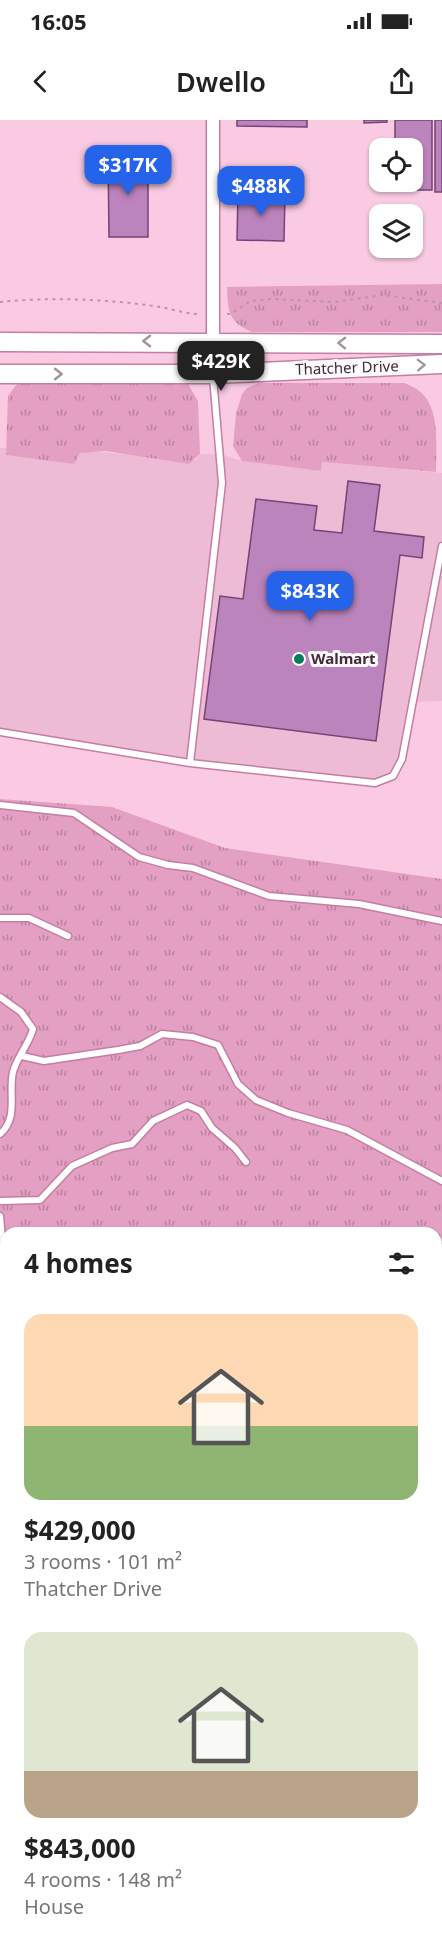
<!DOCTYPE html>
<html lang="en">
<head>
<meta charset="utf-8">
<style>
	body { margin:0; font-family:"Noto Sans",sans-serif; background:#f6f6f6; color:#222; height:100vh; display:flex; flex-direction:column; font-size:22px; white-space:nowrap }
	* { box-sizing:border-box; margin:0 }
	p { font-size:20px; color:#767676 }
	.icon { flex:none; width:33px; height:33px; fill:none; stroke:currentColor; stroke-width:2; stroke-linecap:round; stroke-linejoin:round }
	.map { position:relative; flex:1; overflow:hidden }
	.details { position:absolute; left:0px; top:1107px; width:442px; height:722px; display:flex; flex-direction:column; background:#fff; border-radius:18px 18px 0 0; box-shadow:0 2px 4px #0004 }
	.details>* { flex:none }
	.tools { position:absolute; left:369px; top:18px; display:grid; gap:12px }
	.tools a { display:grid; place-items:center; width:54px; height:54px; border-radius:12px; background:#fff; box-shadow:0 2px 4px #0004; font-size:30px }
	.price { position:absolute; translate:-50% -51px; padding:0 14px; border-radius:12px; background:#2563eb; color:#fff; font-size:20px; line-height:39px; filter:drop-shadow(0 2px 3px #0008) }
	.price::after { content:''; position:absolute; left:50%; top:36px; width:18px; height:14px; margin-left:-9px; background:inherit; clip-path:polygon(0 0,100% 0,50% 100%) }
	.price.active { background:#222; color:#fff }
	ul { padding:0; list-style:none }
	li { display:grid; align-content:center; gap:12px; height:318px; padding:0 24px }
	li span { display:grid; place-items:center; height:186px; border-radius:18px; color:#555 }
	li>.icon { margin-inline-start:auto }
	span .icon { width:108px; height:108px; fill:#fffc; stroke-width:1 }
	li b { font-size:26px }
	h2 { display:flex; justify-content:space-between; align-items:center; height:72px; padding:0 24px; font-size:26px }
	.status { display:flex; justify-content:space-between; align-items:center; height:42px; padding:0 30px; background:#fff; direction:ltr }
	.status svg { height:16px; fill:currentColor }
	header { display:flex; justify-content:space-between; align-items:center; height:78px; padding:0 24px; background:#fff; font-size:27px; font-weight:600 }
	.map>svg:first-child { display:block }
	.built { fill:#eebbd5 }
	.grass { fill:url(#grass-tufts) }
	.park { fill:url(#park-crowns) }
	.water { fill:url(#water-waves) }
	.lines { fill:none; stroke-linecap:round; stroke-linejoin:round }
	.stream { stroke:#a29af7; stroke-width:4 }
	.building { fill:#bc84bc; stroke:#764277; stroke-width:1.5 }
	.lane-casing { stroke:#c57da4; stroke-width:9 }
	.street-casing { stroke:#c57da4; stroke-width:15 }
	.secondary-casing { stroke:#c57da4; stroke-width:21 }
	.path { stroke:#bc93a8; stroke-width:2; stroke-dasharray:3 4.5; stroke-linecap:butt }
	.lane { stroke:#fff; stroke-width:6 }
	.street { stroke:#fff; stroke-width:12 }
	.secondary { stroke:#fff; stroke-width:18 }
	.rail { stroke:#9a7488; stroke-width:4; stroke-dasharray:12 6; stroke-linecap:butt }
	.oneway { stroke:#a3949c }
	.poi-dot { fill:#027e5d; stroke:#fafafa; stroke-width:2 }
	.labels { text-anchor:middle; stroke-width:6; stroke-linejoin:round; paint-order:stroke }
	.street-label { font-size:15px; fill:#472939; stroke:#fafafa }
	.poi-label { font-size:15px; font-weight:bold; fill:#472939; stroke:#fafafa; text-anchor:start }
</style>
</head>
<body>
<div class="status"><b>16:05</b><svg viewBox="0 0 49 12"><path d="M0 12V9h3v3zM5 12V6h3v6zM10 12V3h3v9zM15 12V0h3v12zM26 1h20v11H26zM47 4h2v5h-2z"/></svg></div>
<header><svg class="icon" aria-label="back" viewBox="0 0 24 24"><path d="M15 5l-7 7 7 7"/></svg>Dwello<svg class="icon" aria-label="share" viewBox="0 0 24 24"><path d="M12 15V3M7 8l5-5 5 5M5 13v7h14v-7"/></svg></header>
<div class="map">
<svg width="442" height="1828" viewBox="0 0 442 1828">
	<defs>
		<pattern id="grass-tufts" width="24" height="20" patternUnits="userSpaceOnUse" patternTransform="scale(1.5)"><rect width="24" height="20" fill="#e3a0c3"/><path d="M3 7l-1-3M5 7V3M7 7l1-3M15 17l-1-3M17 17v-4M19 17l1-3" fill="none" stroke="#ba829f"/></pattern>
		<pattern id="park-crowns" width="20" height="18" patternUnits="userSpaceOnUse" patternTransform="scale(1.5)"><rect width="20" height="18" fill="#e3a0c3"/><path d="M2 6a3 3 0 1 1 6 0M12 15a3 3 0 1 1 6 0" fill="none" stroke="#ba829f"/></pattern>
		<pattern id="water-waves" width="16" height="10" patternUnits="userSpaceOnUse" patternTransform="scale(1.5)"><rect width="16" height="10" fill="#a29af7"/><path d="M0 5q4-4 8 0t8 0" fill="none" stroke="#867ec9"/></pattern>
	</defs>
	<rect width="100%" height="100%" fill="#f9cae2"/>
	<path class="built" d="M0,328H7L6,335L75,340L80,333L87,331L196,340L200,334H220L243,341L320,351L321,342L442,353V581L414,582L402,639L393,656L375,663L191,643L0,612Z"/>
	<path class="grass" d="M442,164V212H252C228,202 228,191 227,167Z
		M26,260L175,261L188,264L198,281L200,334L189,344L106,331L80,333L74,344L6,335L8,276L16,265Z
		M259,263H404C442,275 436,315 436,352L322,342L321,351L242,341L233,326L236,294L242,274L247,268Z
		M0,679L112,687L225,728L442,759V1720L436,1718V1113H6V1445L0,1443Z"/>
	<path class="park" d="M102,1822H388L390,1828H101Z"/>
	<path class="water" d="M0,1205H6V1299H0Z"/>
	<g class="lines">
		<path class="stream" d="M373,1822L375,1828"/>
	</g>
	<path class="building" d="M237,0H307V7L237,6Z
		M364,0H387V2L364,3Z
		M395,0H432V70H395V62H412V28H395Z
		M435,0H442V72H435Z
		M108,35H148V117H109Z
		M238,73H285L284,121L237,120Z
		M348,361L380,365L374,411L424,417L422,438L400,435L376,621L204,599L220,476L243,479L256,379L317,386L314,410L342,413Z
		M0,1573L6,1577L5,1622H0Z
		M0,1780H6V1822H35V1828H0Z"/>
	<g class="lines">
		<g class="lane-casing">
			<path id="lane" d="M0,612L190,643L222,363L213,257
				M190,643L375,663L393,656L402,639L442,426
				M0,685L74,693L139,737L168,745L193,748L269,776L359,784L442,801
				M0,798H29L68,816
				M0,877L21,892L33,909C29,924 17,937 13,952C8,973 19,998 0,1014
				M22,936L44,941L118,930L140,926L162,914L193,917L218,925L238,964L256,980L288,993L347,1010L442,1061
				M0,1081L40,1080L72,1046L112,1028L132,1024L153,1001L187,985L201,991L212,1008L235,1028L246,1042
				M0,1096L5,1154L0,1177
				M0,1424L6,1427
				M436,1585L442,1587
				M436,1682H442"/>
		</g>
		<g class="street-casing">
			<path id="street" d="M213,254V0"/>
		</g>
		<g class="secondary-casing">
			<path id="secondary" d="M0,222L442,224
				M0,254H213L442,244"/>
		</g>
		<path class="path" d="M0,182C50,177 104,179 154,186C170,188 184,194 200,194
			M227,194H231L250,181L272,179L335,182L383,175L442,183
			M0,1530H6
			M436,1553L442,1549
			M307,1822V1828
			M169,1828L175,1822"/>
		<use href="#lane" class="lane"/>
		<use href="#street" class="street"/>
		<use href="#secondary" class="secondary"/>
		<path class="rail" d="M0,1461L6,1463
			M394,1822L396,1828"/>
	</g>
	<defs><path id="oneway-chevron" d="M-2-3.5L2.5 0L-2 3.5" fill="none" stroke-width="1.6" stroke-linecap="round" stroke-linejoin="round" transform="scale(1.5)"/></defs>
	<g class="oneway">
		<use href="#oneway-chevron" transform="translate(147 221) rotate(180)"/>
		<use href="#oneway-chevron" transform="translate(342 223) rotate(-179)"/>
		<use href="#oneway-chevron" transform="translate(421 245) rotate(-2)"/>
		<use href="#oneway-chevron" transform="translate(58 254)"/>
	</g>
	<circle class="poi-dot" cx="299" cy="539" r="6"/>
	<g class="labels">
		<g class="street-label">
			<text transform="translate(347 248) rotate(-2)" y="5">Thatcher Drive</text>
		</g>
		<g class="poi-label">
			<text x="311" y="544">Walmart</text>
		</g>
	</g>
</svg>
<div class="tools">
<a><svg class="icon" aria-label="locate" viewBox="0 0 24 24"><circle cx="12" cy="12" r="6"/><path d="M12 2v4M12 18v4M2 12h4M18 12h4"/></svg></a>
<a><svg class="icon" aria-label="layers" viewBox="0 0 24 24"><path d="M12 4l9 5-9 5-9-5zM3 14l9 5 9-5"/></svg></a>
</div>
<b class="price" style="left:128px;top:76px">$317K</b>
<b class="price" style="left:261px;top:97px">$488K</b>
<b class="price active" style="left:221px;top:272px">$429K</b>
<b class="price" style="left:310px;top:502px">$843K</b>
<section class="details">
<h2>4 homes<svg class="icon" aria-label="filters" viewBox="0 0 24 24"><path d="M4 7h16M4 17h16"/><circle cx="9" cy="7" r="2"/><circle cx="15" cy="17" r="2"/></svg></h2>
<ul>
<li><span style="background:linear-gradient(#ffd9b3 60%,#8fb573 0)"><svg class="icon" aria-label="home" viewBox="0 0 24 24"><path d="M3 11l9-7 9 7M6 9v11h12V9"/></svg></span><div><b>$429,000</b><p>3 rooms · 101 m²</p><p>Thatcher Drive</p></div></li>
<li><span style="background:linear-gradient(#dfe7d0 75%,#b9a48a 0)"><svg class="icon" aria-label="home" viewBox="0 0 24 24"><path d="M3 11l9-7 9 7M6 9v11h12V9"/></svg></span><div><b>$843,000</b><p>4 rooms · 148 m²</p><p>House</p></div></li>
</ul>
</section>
</div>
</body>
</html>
